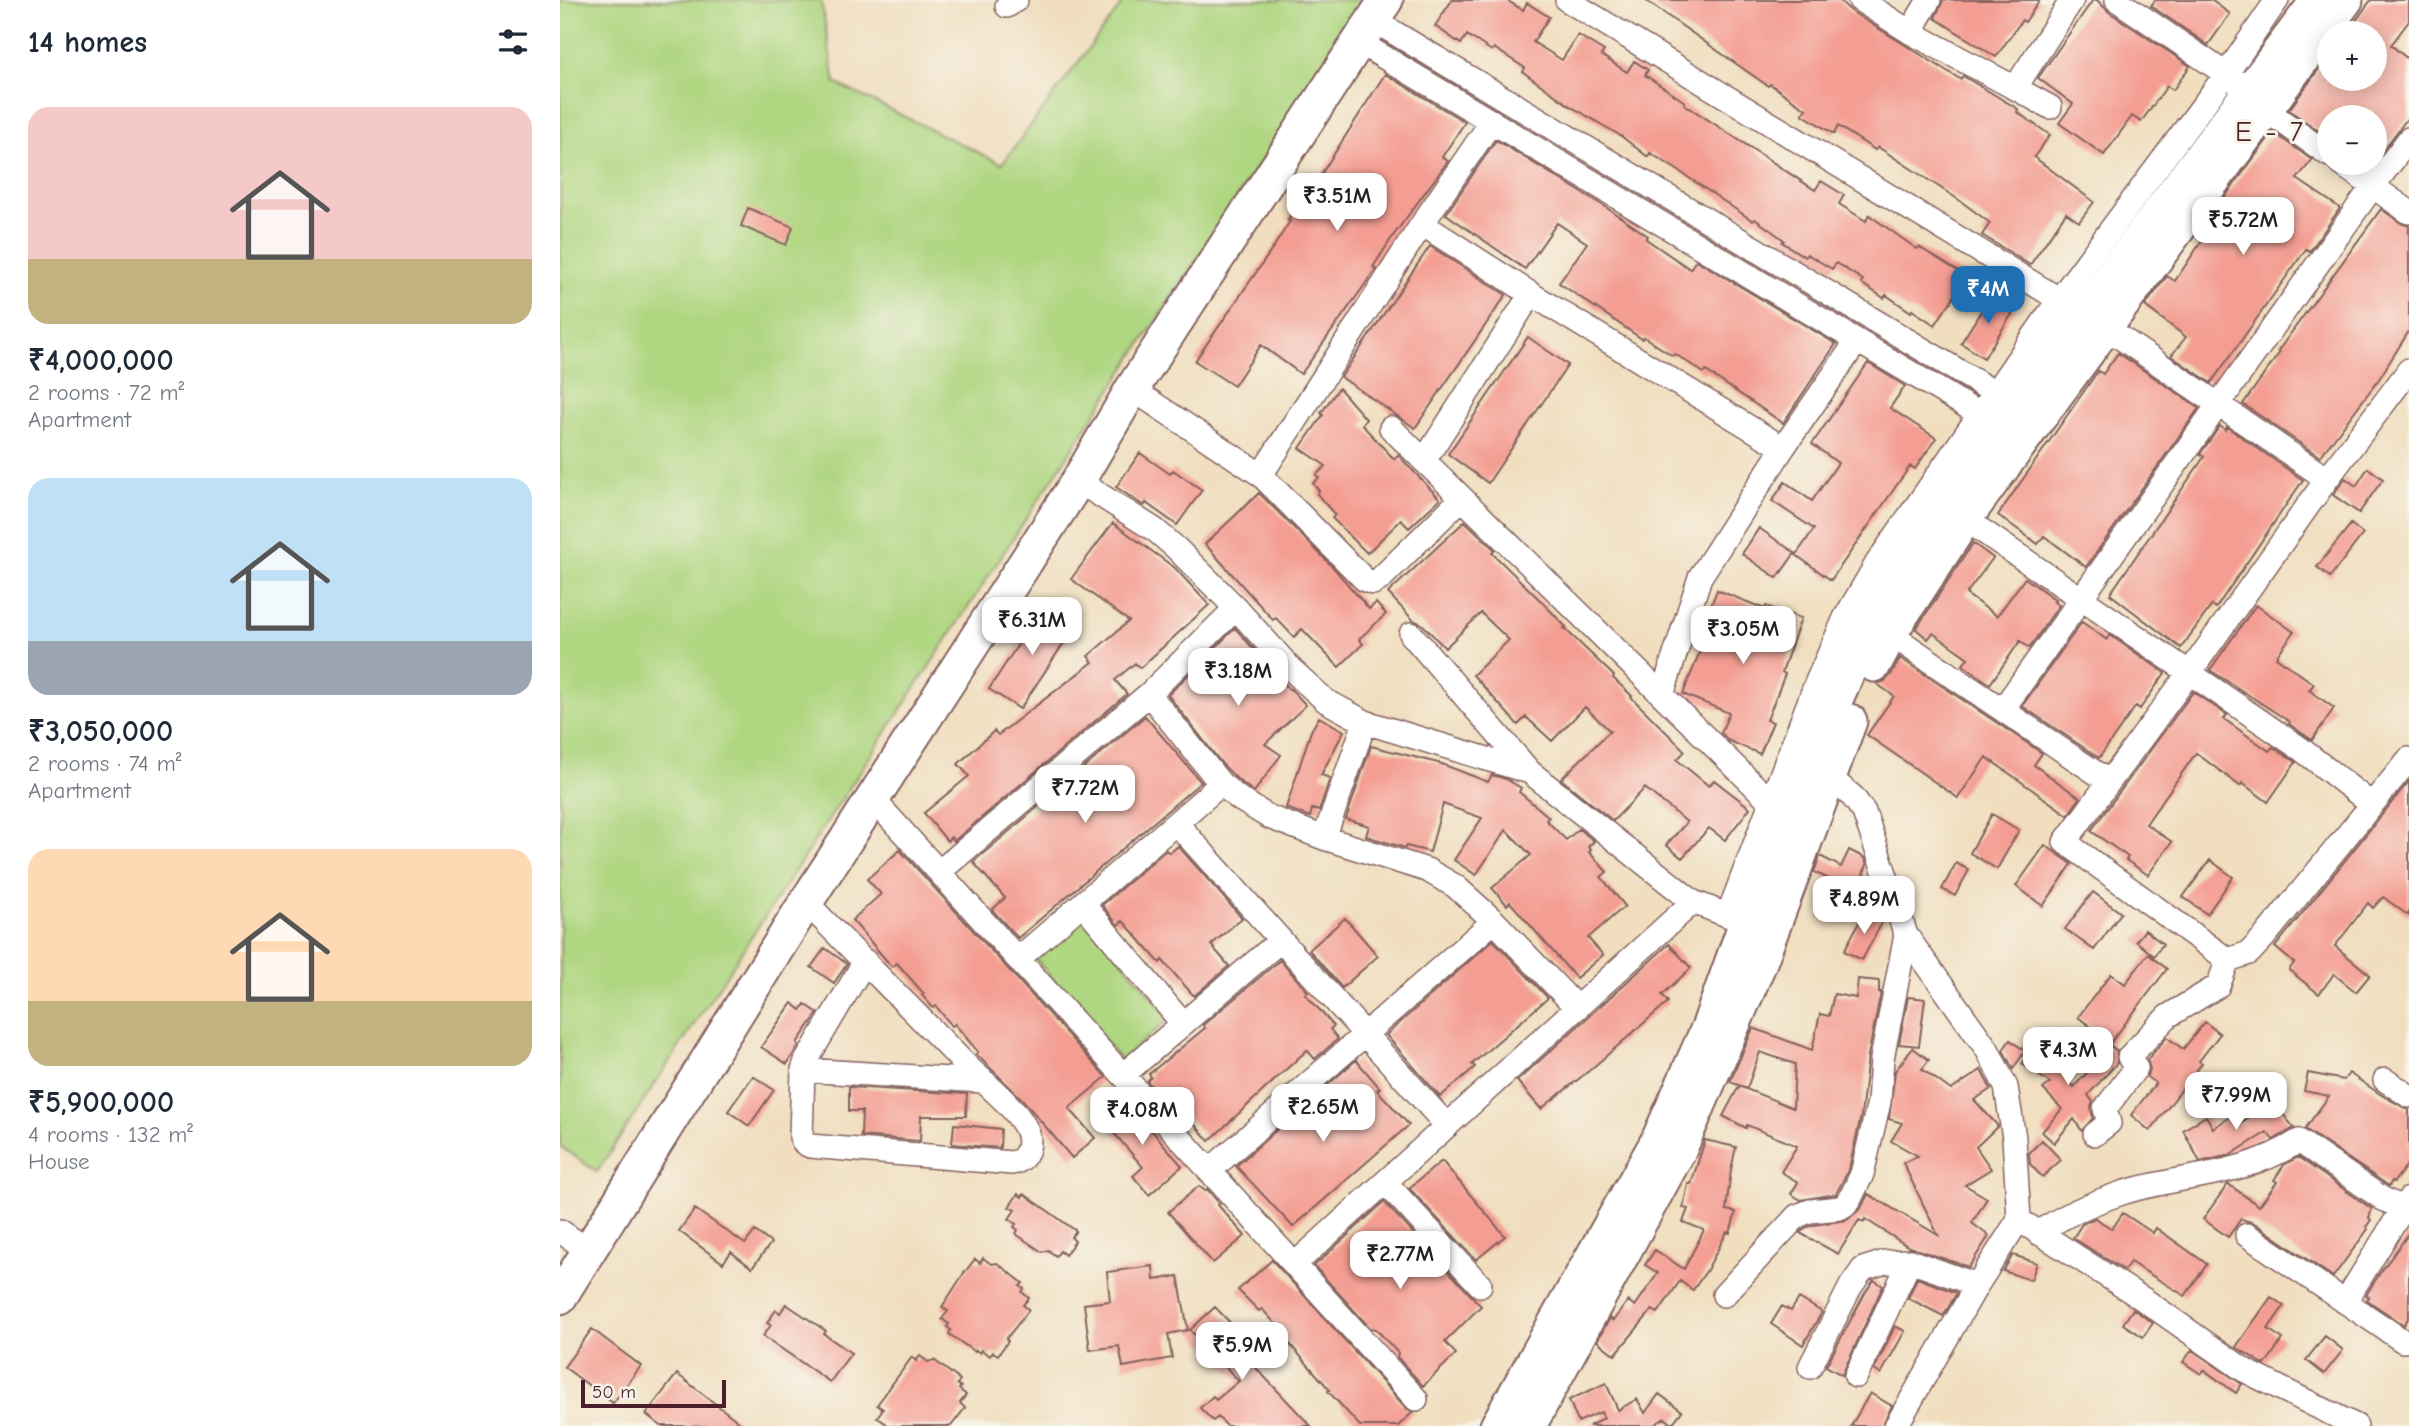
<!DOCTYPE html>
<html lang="en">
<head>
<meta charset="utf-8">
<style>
	body { margin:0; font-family:"Comic Neue",sans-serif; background:#f2f2f3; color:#1f2937; height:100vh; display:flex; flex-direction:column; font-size:26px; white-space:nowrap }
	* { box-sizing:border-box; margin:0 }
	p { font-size:23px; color:#747a83 }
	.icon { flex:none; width:38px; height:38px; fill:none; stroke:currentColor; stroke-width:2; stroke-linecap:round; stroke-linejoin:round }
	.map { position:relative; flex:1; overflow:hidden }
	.sheet { display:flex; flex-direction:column; background:#fff; width:560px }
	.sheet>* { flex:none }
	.controls { position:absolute; left:1757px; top:21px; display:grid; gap:14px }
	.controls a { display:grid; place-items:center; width:70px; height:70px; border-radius:50%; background:#fff; box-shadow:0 4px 18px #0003; font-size:35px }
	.scale { position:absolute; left:21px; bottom:18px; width:145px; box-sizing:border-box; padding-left:7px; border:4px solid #4a1f2b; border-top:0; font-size:19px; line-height:24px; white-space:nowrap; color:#4a1f2b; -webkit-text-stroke:5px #f7f3e8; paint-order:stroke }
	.price { position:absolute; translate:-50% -60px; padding:0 16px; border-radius:14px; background:#fff; color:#222; font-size:23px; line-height:46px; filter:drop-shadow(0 2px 4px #0008) }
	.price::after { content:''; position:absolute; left:50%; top:42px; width:21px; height:16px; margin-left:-10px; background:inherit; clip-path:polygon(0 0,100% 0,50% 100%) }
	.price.on { background:#1f6fb2; color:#fff }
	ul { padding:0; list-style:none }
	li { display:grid; align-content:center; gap:14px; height:371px; padding:0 28px }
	li span { display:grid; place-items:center; height:217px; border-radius:21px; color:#555 }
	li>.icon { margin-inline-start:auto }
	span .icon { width:126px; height:126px; fill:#fffc; stroke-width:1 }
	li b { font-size:30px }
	h2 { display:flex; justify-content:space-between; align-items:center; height:84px; padding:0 28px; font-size:30px }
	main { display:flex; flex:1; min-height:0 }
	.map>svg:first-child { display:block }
	.green { fill:#afd680; stroke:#7c7a56; stroke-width:2 }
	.building { fill:#f49e93 }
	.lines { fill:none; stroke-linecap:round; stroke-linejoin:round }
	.street-casing { stroke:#84625e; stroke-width:26 }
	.secondary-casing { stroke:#84625e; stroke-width:37 }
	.street { stroke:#fff; stroke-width:23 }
	.secondary { stroke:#fff; stroke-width:33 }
	.labels { text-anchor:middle; stroke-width:6; stroke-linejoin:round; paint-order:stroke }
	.neighbourhood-label { font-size:28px; letter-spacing:2px; fill:#4a1f2b; stroke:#f7f3e8 }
</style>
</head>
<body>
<main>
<section class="sheet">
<h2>14 homes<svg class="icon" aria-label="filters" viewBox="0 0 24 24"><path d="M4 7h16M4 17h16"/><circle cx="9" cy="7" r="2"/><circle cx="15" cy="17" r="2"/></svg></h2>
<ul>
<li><span style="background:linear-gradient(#f6c9c9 70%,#c2b280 0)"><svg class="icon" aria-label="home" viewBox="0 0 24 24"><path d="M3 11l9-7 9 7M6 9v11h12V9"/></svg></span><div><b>₹4,000,000</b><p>2 rooms · 72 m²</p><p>Apartment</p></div></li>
<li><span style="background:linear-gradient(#bfe0f5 75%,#9aa5b1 0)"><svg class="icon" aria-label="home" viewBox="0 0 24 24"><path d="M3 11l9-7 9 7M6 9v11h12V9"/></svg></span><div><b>₹3,050,000</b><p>2 rooms · 74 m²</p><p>Apartment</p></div></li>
<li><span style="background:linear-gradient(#ffd9b3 70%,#c2b280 0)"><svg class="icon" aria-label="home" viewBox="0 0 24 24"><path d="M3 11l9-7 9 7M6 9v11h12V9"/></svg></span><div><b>₹5,900,000</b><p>4 rooms · 132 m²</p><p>House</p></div></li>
</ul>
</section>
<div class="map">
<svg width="1849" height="1426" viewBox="0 0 1849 1426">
	<rect width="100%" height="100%" fill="#f7f3e8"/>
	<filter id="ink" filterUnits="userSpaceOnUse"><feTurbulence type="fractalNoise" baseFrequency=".0143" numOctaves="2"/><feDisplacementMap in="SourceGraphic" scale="14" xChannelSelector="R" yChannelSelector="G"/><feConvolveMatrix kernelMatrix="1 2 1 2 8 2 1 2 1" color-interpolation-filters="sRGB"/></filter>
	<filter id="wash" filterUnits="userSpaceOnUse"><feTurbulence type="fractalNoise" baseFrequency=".00686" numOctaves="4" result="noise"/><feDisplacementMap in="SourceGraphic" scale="28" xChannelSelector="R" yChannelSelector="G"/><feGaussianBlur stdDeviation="1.57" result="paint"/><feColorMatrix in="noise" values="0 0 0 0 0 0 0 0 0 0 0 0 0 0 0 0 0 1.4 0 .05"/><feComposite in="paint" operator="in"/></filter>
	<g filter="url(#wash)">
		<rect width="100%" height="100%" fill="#f0debe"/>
		<path class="green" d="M0,0H261L275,83L442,164L565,0H807L37,1172L0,1146Z
			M523,914L610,1018L561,1061L473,956Z"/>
		<g id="blocks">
			<path class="building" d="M892,0H946L963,10L967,3L989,17L973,42L1002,60L1018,35L1044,51L1041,55L1067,72L1074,61L1088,70L1085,75L1125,102L1124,104L1255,190L1261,181L1284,195L1279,204L1306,221L1309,215L1357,249L1359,247L1407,277L1375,325L1352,310L1351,312L1326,295L1324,298L1301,283L1303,280L1276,263L1272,269L1247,254L1245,257L1222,242L1224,240L1195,219L1193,221L1116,169L1090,153L1088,157L1061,136L1010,106L963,72L965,68L934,48L932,51L907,35L901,44L875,26Z
				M1085,0H1279L1292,12L1400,79L1403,76L1458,109L1457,112L1490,135L1474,157L1534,202L1519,222L1506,213L1470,265L1422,235L1430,223L1399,200L1318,147L1315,150L1278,126L1274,134L1242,114L1246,109L1210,84L1208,86Z
				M1383,0H1480L1465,22L1462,20L1436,57L1375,18Z
				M1533,0H1537L1549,12L1630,66L1613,90L1607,86L1581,122L1572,116L1544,155L1499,123L1513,104L1478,78Z
				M1595,0H1651L1670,14L1648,45L1591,6Z
				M1811,0H1849V21L1831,45L1849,60V116L1815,161V117H1769V131L1766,136L1729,110L1769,55V79H1815V33H1787Z
				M825,74L905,122L882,157L888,161L833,236L813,267L816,269L741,374L701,345L674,386L635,361L713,248L730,221L728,220L748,188L751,190Z
				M1713,132L1752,160L1737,179L1780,208L1750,251L1746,249L1651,383L1611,356L1626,337L1585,306L1607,276L1615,281L1653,224L1648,220Z
				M936,140L1044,206L1088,236L1086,239L1130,269L1136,260L1276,344L1223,423L1146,371L1144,373L1115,354L1113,356L1084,337L1082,339L999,283L1027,243L997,223L965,269L886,214Z
				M188,208L233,227L226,245L181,226Z
				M1821,209L1841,223L1849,226V331L1819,379L1760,457L1683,404L1720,352L1718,351Z
				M870,246L946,295L855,428L781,377Z
				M1432,294L1455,309L1424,358L1401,343Z
				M968,337L1008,365L928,483L888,454Z
				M1558,353L1639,408L1526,567L1484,536L1478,544L1438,515L1538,371L1543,374Z
				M1308,363L1345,386L1330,408L1376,438L1355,469L1350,466L1271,580L1236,555L1254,529L1212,501L1225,482L1252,501L1278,463L1252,444Z
				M779,388L806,419L802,425L834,459L838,455L880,499L849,528L841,520L807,553L772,518L775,515L757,494L759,491L753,483L759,478L756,475L766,466L740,448L763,415L761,413Z
				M1660,426L1665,430L1667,427L1743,480L1656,608L1652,605L1621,648L1550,594L1644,457L1640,454Z
				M580,453L610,474L613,470L642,490L617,525L586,503L584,506L556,487Z
				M1808,468L1823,479L1799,513L1773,495L1785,478L1796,486Z
				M699,493L772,566L809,609L816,603L826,614L799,639L803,644L779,667L742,629L734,637L716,618L713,620L645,544Z
				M905,521L935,550L932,553L983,603L1006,627L1004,628L1054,676L1053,678L1072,696L1071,697L1125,751L1117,760L1149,786L1154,780L1190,808L1165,840L1149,828L1122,858L1106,845L1127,822L1085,788L1053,821L1001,779L1050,731L1025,707L992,741L966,717L958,725L913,675L949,640L921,613L885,648L862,624L853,620L828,593Z
				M553,523L615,568L649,605L580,668L575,663L555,680L567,694L394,841L391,837L387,841L364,813L409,776L398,764L434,731L438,735L533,662L528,656L569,621L511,579Z
				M1791,524L1803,534L1770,577L1757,567Z
				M1199,528L1235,553L1217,578L1182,554Z
				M1413,543L1433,558L1406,594L1437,616L1465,578L1496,600L1494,602L1499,605L1469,648L1460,641L1430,684L1403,665L1408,658L1373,633L1368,639L1356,629Z
				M1157,590L1205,609L1206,606L1241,618L1222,672L1225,674L1207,720L1213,722L1200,754L1169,741L1161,733L1169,713L1123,694L1148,631L1142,629Z
				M484,605L515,626L460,709L429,689Z
				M1696,605L1734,632L1716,657L1754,684L1749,690L1774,708L1752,740L1729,724L1730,722L1650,670Z
				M1522,622L1547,640L1550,635L1605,673L1580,709L1576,706L1539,758L1462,706Z
				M675,628L730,690L731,689L746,705L705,744L721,755L694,792L677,779L663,765L608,695Z
				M1340,658L1482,753L1474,765L1520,798L1508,815L1426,757L1398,798L1307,735L1334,696L1317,684L1325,681L1331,675Z
				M1633,692L1667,715L1664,719L1709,751L1713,747L1736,762L1708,802L1682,783L1680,786L1636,753L1586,824L1612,842L1588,875L1566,860L1568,857L1531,831Z
				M585,716L641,782L458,938L432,910L445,898L413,862Z
				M759,717L784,731L761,775L770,778L759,811L752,809L750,817L726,808L751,731Z
				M811,746L882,764L928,782L932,775L946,779L961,788L959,792L989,817L986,820L1006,840L1019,829L1034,841L1028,847L1031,850L1029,852L1047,872L1041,877L1065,906L1028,938L1043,955L1016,978L950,902L947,905L932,888L971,855L946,830L916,875L894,860L922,818L883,804L870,852L846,846L845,848L806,836L809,826L786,819Z
				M1849,781V916L1823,897L1813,908L1808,903L1775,946L1810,975L1796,992L1774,974L1759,994L1729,970L1734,963L1715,947Z
				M1432,814L1459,830L1437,869L1410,853Z
				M1485,845L1512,864L1483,906L1456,886Z
				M618,846L682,918L651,945L669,966L634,996L602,960L600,963L563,921L558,925L542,905L606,850L610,853Z
				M340,850L546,1077L509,1108L535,1138L512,1158L462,1099L416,1054L418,1052L395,1024L392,1026L376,1006L373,1008L362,995L364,994L337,963L332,967L292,920L321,894L307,879Z
				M1289,850L1305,858L1307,865L1303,874L1313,881L1296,915L1266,896L1275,882L1254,872L1260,856L1281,867Z
				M1650,860L1673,877L1647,914L1623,897Z
				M1396,863L1409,870L1395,896L1382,889Z
				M1533,892L1561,913L1534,950L1505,929Z
				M1305,911L1323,921L1302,960L1284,951Z
				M785,918L818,956L782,988L749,950Z
				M1585,930L1603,944L1594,956L1576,941Z
				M933,940L988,998L912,1064L915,1067L880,1097L826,1035Z
				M1109,944L1131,968L1102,995L1108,1002L1030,1070L981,1109L957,1081Z
				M265,948L287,964L274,983L251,967Z
				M1588,954L1607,969L1541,1055L1526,1043L1536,1031L1518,1017L1551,974L1565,984Z
				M720,960L748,992L745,994L774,1026L770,1029L778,1039L755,1059L747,1050L649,1141L619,1107L614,1111L587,1081L591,1077L589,1074L645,1028L643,1025Z
				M1298,979L1319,981V992H1321L1308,1056L1301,1116L1289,1169L1276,1194L1241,1200L1231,1194L1238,1182L1221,1172L1237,1146L1187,1125L1186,1128L1163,1116L1179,1086L1233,1108L1235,1064L1200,1052L1187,1088L1170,1082L1193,1028L1252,1050L1260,1014L1269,1016L1274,994L1296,998Z
				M1348,997L1365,999L1359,1046L1339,1044Z
				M232,1003L241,1010L245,1004L258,1013L237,1043L239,1045L227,1064L201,1047Z
				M1645,1022L1660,1034L1639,1061L1642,1063L1590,1131L1571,1115L1596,1083L1587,1077L1590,1069L1587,1060L1607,1037L1623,1049Z
				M1483,1034L1497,1044L1487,1057L1514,1087L1551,1046L1557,1051V1063L1528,1095L1533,1102L1531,1107L1533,1118L1522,1131L1514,1119L1494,1143L1482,1132L1502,1109L1483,1089L1490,1083L1462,1064Z
				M1450,1040L1465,1051L1453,1069L1443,1050Z
				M1353,1048L1369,1060L1362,1069L1391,1090L1421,1070L1431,1089L1414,1100L1438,1126L1416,1147L1431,1169L1405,1185L1427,1198L1412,1223L1429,1236L1409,1267L1349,1247L1305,1219L1304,1222L1299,1220L1278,1254L1240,1233L1245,1228L1253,1225L1287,1220L1301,1208L1308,1194L1378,1235L1343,1163L1358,1156L1331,1141L1342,1123L1329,1119L1335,1071Z
				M796,1060L820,1088L817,1090L849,1125L733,1227L676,1166Z
				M1748,1073L1784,1080L1789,1073L1823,1096L1849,1110V1162L1834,1182L1832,1181L1829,1186L1745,1129L1769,1096L1744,1091Z
				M193,1076L214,1090L189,1126L168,1111Z
				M289,1087L407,1094L406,1116H361L360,1141L301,1136L302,1111H289Z
				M565,1099L622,1166L589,1195L573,1176L583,1167L542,1119Z
				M1711,1099L1734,1128L1713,1140L1707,1132L1670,1155L1640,1162L1623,1130L1646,1116L1653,1128L1673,1115L1680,1125Z
				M394,1124L441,1129L440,1148L392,1144Z
				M1145,1140L1176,1147L1171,1170L1166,1210L1176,1212L1170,1233L1167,1232L1147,1270L1133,1290L1120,1281L1098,1313L1092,1310L1055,1355L1037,1341L1050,1318L1053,1321L1068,1301L1075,1306L1098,1273L1085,1265L1095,1250L1124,1269L1144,1230L1123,1222L1128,1209L1123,1208L1128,1184H1131Z
				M1482,1140L1501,1160L1482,1177L1470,1164L1469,1153Z
				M1738,1157L1812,1209L1809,1218L1811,1220L1806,1227L1808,1229L1773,1277L1694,1223L1681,1219L1668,1237L1643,1219L1668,1184L1699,1206L1717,1182L1714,1180L1724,1165Z
				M882,1161L945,1236L916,1260L849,1188Z
				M639,1186L645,1191L647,1189L660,1204L658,1205L685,1236L653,1263L608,1212Z
				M458,1194L462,1197L464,1194L516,1231L511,1237L515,1241L505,1255L500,1251L496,1256L488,1250L482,1252L456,1234L458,1230L454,1227L456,1224L449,1219L455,1210L449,1207Z
				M824,1202L921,1306L885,1342L896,1354L863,1386L837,1357L838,1353L816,1329L810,1328L754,1266Z
				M135,1209L185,1244L195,1231L211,1243L192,1268L171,1252L163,1263L119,1231Z
				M1563,1213L1593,1233L1596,1228L1647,1264L1625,1296L1570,1262L1564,1270L1513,1238L1522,1224L1535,1218L1552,1229Z
				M1849,1233V1317L1844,1325L1807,1300L1809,1297L1806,1295L1820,1273Z
				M1453,1255L1477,1263L1471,1280L1443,1271Z
				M423,1258L431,1264L437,1263L463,1283L460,1286L464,1289L462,1292L469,1298L463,1305L469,1310L446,1339L448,1341L438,1355L433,1352L430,1356L421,1350L420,1353L416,1350L415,1352L389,1334L391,1330L387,1327L389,1324L382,1319L388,1311L382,1307L404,1273L415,1259L420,1263Z
				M712,1260L846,1408L853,1412L838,1426H800L768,1391L770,1390L721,1334L723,1332L702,1309L699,1311L678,1290Z
				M593,1266L594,1280L618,1276L628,1330L608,1334L612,1358L563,1367L559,1346L530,1350L524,1304L550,1301L547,1272Z
				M1357,1278L1397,1293L1383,1316L1348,1298Z
				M1314,1280L1323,1286L1282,1375L1266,1366L1305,1293Z
				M1711,1297L1724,1306L1708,1329L1723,1339L1705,1365L1676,1347Z
				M1239,1298L1262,1312L1243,1345L1211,1324L1222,1306L1231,1311Z
				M226,1304L266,1331L264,1334L291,1353L270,1382L203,1336L211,1325L207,1323L216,1310L220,1313Z
				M655,1307L684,1337V1343L677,1348L751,1426H667L658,1417L653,1421L640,1408L653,1396L656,1400L679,1381L630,1330Z
				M1573,1309L1593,1323L1583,1337L1563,1324Z
				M1335,1326L1345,1331L1321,1374L1314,1370Z
				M32,1329L81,1366L53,1403L4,1367Z
				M1765,1336L1783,1350L1764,1374L1746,1360Z
				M1632,1350L1682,1384L1676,1393L1644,1370L1641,1374L1623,1362Z
				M360,1356L368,1362L374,1360L400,1380L397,1384L401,1387L399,1389L406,1395L400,1403L405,1408L391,1426H329L317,1417L323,1409L317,1405L352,1357L356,1361Z
				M117,1374L184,1426H101L86,1414Z
				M1046,1383L1058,1410L1077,1399L1085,1413L1099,1394L1122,1411L1112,1424L1105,1418L1092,1426H1029L1044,1418L1041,1412L1018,1422L1009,1400Z
				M1310,1393L1332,1406L1322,1426H1291Z"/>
		</g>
	</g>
	<g filter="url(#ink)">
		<use href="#blocks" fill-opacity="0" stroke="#84625e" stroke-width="2"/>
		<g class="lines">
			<g class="street-casing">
				<path id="street" d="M1007,0L1510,306
					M1300,0L1350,32L1455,88L1512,0
					M1557,0L1679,83
					M447,6L456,0
					M813,20L1447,400
					M1350,32L1369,0
					M797,41L1431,421
					M1455,88L1490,107
					M1706,110L1769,155
					M1780,163L1849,212
					M862,224L971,294L1223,448
					M1545,327L1767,479
					M1849,370L1767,479L1630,672L1505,842L1668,960L1689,953L1705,936L1849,759
					M572,389L701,475L805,580L813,583L820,579L902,498L1218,809
					M831,428L902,498
					M864,461L971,294
					M701,475L862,224L932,121
					M518,481L595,530L616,548L676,608L733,671L766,701L805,722L970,772
					M1405,519L1741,749L1810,803
					M851,634L970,772L1133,902L1180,920
					M1330,634L1548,781
					M589,694L661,784L681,800L709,817L764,838L867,870L895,886L934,921L1017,1008
					M1102,695L1140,577L1223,448L1297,341
					M1443,709L1813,186L1849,139
					M1260,769L1293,797L1304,812L1346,935L1427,1049L1446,1087L1454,1138L1459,1219L1417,1285L1336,1426
					M313,799L856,1399
					M617,824L887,1126
					M764,838L805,722
					M379,872L589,694L676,608
					M246,902C298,956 352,1009 404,1063C422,1081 451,1103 464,1125C472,1138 471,1160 452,1163L250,1146L244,1143L241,1137L243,1070L246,1061L305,961
					M523,904L623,1024
					M1168,915L1255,686L1285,618L1317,563L1498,301L1667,73L1717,0
					M458,959L661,784
					M243,1070L422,1081
					M563,1075L721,940
					M1825,1080L1849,1096
					M1535,1134L1549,1123L1545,1109L1576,1068L1569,1057L1608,1016L1658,986L1668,960
					M649,1171L934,921
					M825,1182L920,1285
					M1467,1225L1583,1299L1684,1370L1796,1426
					M0,1231L28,1250
					M1478,1233C1504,1215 1534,1202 1565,1192C1626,1174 1682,1177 1739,1141L1823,1199L1849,1211
					M1687,1235L1843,1341
					M734,1265L1133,902
					M1164,1295L1237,1216L1250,1211L1280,1208L1285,1205L1290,1199L1302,1174L1319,1102L1322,1059L1346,935
					M1785,1302L1849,1199
					M1250,1367L1291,1286L1303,1269L1325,1262L1350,1261L1417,1285
					M1296,1376L1350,1261"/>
			</g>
			<g class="secondary-casing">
				<path id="secondary" d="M1314,665L1336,624L1405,519L1786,0
					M0,1297L246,902L518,481L572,389L826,0
					M937,1426L1098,1140L1148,1028L1186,922L1249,761L1302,640L1323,599L1386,505L1524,312L1758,0
					M969,1426L1120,1149L1199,965L1290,721"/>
			</g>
			<use href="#street" class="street"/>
			<use href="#secondary" class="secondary"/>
		</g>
	</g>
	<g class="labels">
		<g class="neighbourhood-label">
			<text x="1710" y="141">E - 7</text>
		</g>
	</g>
</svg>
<div class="controls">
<a>+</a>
<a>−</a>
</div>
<div class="scale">50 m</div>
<b class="price" style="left:777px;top:233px">₹3.51M</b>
<b class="price" style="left:1683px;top:257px">₹5.72M</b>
<b class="price on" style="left:1428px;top:326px">₹4M</b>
<b class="price" style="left:472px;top:657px">₹6.31M</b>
<b class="price" style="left:1183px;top:666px">₹3.05M</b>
<b class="price" style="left:678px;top:708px">₹3.18M</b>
<b class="price" style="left:525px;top:825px">₹7.72M</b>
<b class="price" style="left:1304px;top:936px">₹4.89M</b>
<b class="price" style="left:1508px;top:1087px">₹4.3M</b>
<b class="price" style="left:1676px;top:1132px">₹7.99M</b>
<b class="price" style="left:763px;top:1144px">₹2.65M</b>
<b class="price" style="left:582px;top:1147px">₹4.08M</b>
<b class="price" style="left:840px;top:1291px">₹2.77M</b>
<b class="price" style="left:682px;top:1382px">₹5.9M</b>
</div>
</main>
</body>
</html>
